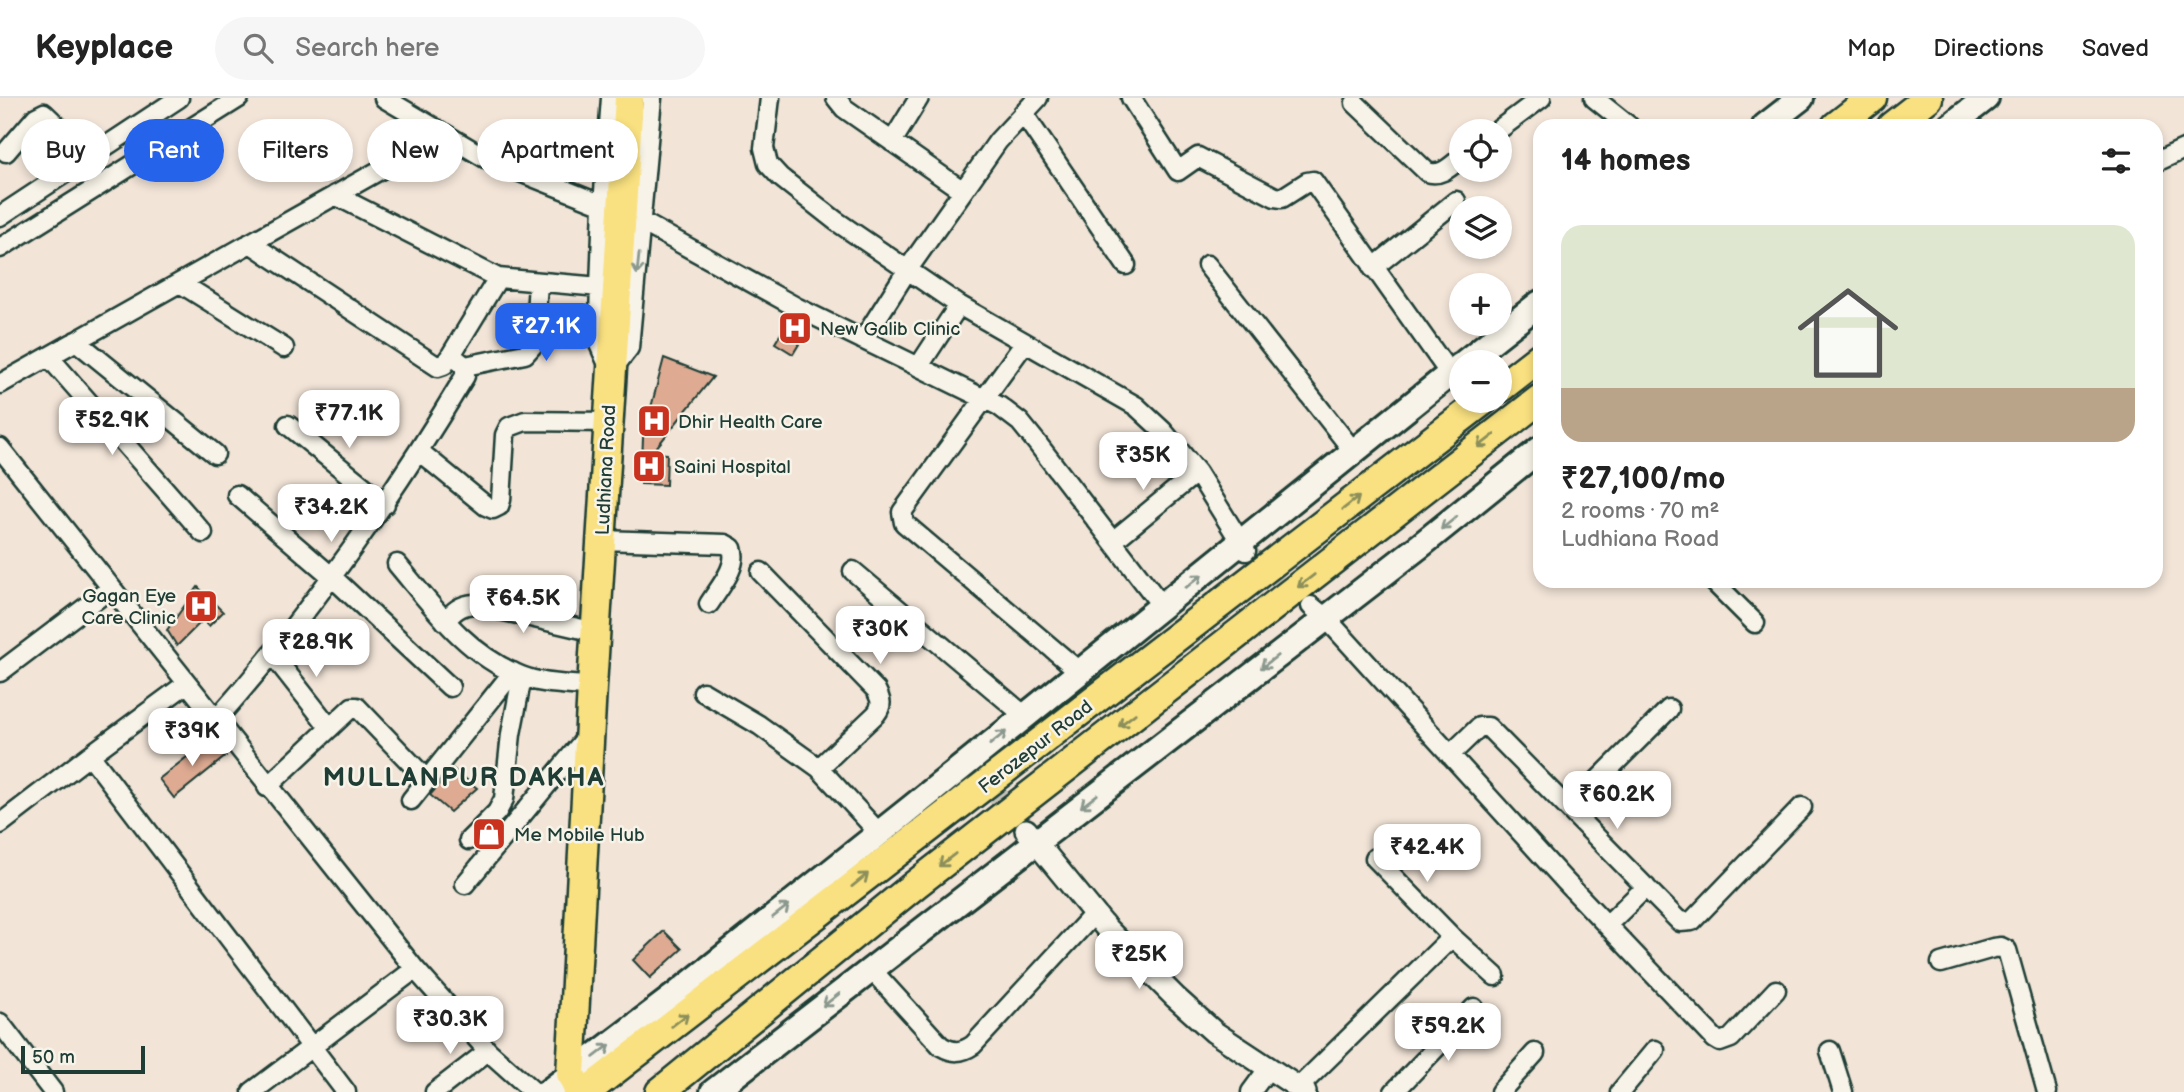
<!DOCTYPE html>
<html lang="en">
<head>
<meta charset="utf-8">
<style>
	body { margin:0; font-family:"Balsamiq Sans",sans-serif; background:#f6f6f6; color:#222; height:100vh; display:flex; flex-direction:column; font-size:26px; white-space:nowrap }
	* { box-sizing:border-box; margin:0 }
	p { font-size:23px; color:#767676 }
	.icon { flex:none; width:38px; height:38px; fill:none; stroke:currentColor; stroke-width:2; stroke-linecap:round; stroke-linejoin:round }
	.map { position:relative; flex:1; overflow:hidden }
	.panel { position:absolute; left:1533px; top:21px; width:630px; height:469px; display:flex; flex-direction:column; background:#fff; border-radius:21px; box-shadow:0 4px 10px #0003 }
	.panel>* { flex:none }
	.banner { position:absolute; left:21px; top:21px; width:665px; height:63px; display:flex; gap:14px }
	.controls { position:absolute; left:1449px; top:21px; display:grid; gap:14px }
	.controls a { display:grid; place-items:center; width:63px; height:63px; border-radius:50%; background:#fff; box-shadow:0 4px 10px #0003; font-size:35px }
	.scale { position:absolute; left:21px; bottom:18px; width:124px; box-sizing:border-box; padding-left:7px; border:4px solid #1f3d34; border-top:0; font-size:19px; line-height:24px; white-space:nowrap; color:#1f3d34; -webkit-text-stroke:5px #f7f3e8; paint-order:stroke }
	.price { position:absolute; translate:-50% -60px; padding:0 16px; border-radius:14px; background:#fff; color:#222; font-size:23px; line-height:46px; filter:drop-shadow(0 2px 4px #0008) }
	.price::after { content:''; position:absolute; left:50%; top:42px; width:21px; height:16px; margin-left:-10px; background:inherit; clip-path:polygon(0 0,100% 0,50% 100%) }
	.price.selected { background:#2563eb; color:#fff }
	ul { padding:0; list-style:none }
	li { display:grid; align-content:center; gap:14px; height:371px; padding:0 28px }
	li+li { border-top:2px solid #e0e0e0 }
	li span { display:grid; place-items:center; height:217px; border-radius:21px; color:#555 }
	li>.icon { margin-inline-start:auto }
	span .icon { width:126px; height:126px; fill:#fffc; stroke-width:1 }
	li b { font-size:30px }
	h2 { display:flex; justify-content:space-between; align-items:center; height:84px; padding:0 28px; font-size:30px }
	.pill { padding:0 24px; border-radius:32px; background:#fff; box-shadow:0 4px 10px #0003; font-size:24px; line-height:63px }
	.pill.selected { background:#2563eb; color:#fff }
	header { display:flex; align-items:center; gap:42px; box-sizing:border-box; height:98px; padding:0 35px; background:#fff; border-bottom:2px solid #e0e0e0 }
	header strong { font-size:33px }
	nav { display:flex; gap:38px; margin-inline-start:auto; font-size:24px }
	.search { width:490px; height:63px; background:#f6f6f6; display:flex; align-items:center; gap:18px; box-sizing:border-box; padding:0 24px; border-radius:38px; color:#767676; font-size:26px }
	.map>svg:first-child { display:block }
	.building { fill:#deaa92; stroke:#1f3d34; stroke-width:2 }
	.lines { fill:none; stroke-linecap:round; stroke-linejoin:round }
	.minor-tunnel { stroke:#c8c3b6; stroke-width:18; stroke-dasharray:18 9; stroke-linecap:butt }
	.tertiary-tunnel { stroke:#c8c3b6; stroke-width:21; stroke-dasharray:21 10; stroke-linecap:butt }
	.minor-casing { stroke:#1f3d34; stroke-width:23 }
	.tertiary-casing { stroke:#1f3d34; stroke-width:26 }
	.secondary-casing { stroke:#1f3d34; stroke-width:30 }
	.primary-casing { stroke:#1f3d34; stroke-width:33 }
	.trunk-casing { stroke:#1f3d34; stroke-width:33 }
	.minor { stroke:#f7f3e8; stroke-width:18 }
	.tertiary { stroke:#f7f3e8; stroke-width:21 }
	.secondary { stroke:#f7f3e8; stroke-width:24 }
	.primary { stroke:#f9e181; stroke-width:28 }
	.trunk { stroke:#f9e181; stroke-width:28 }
	.oneway { stroke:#8b988e }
	.oneway2 { stroke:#8c8f5a }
	.labels { text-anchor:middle; stroke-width:5; stroke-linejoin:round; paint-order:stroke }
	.poi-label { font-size:19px; fill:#1f3d34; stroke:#f7f3e8; text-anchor:start }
	.street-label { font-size:19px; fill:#1f3d34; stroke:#f7f3e8 }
	.district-label { font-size:26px; font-weight:bold; letter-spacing:2px; fill:#1f3d34; stroke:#f7f3e8 }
</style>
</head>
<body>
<header>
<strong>Keyplace</strong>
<div class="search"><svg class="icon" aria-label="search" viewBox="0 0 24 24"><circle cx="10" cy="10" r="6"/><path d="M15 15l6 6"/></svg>Search here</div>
<nav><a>Map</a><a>Directions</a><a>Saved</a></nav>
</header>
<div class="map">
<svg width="2184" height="994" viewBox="0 0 2184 994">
	<rect width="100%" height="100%" fill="#f2e4d7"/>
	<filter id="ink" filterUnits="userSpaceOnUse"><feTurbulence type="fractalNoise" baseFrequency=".0143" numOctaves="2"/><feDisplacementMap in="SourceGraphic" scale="14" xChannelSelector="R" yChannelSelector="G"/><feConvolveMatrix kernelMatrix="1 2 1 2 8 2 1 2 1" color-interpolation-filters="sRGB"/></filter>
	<g filter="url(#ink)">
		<path class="building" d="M791,219L810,228L793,256L775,245Z
			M664,260L713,279L652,355L667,356L666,387L641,386L643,340Z
			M198,489L223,514L209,528L203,522L177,548L167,532Z
			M211,640L226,658L174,700L159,681Z
			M453,671L477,690L450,714L430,697Z
			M664,833L682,851L650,880L633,862Z"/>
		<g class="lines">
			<path class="minor-tunnel" d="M1246,453L1300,498"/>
			<path class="tertiary-tunnel" d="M978,674L1020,725"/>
			<g class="minor-casing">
				<path id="minor" d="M384,0L487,61L603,107
					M611,0L603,107L598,244L611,273L629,250L652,0
					M770,0L764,50L768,66L780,79L836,123L959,207L1136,308L1163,333L1197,374L1246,453
					M836,0L844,10L963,93L998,43L1038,0
					M1131,0L1178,73L1198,59L1275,99L1282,100L1307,84L1313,83L1450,276
					M1594,0L1629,28
					M1355,5L1427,74C1441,79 1451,68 1461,60
					M1023,15L1126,167
					M1497,33L1541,0
					M892,44L919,0
					M6,54L36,19L44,15L90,59
					M2156,64L2184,51
					M335,97L498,180L600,189
					M0,118L179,0
					M642,124L796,209L999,308L1020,324L1037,345L1162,508
					M250,145L438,269L444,267L451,257L498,180
					M0,150L239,0
					M1207,167L1354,354
					M1373,170L1456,103
					M180,185L284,250
					M863,242L908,171L963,93
					M76,243L215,356
					M1024,246L902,414L904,425L1080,574
					M49,259L203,435
					M465,268L525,256L534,246L538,185
					M919,268L959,207
					M0,286L444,36
					M288,327L385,406
					M0,350L415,871L488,953L534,994
					M420,354L486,408L493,411L499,408L501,402L505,337L509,329L525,323L608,324
					M237,397L331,478L450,589
					M601,442L725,446L732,450C739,468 719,490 709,506
					M1113,443L1197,374
					M397,466C433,509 467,557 521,578C543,587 569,586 592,589
					M853,473L1025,618
					M761,474L876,592C881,602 883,607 876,616L819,670
					M1713,483L1755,525
					M1311,508L1326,520L1564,782L1715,941L1720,944L1731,940L1776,892
					M445,523C454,513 460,507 474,506L595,534
					M272,556L330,630
					M0,574L110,491
					M703,594L759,627L819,670L879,735
					M215,623C309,517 392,400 465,278V268L451,257
					M90,657L186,586
					M1450,657L1479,629H1488L1680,824L1692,823L1802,709
					M267,689L352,609H357L427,682
					M411,702L513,574
					M1569,711L1669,611
					M0,726L90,657L346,994
					M469,742L497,714L504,701L511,636L522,579
					M1375,760L1452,839
					M465,786L589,636
					M1607,827L1646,789
					M1941,865L1993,850L2001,849L2007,852L2047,994
					M871,871L941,948C953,955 961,955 973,947L1094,816
					M0,925L53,994
					M1830,953L1843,994
					M1298,990L1452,839L1495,878
					M252,994L415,871
					M435,994L488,953
					M1251,994L1268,971
					M1394,994L1474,910
					M1500,994L1535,955
					M1620,994L1655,952"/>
			</g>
			<g class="tertiary-casing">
				<path id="tertiary" d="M1026,732L1107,831L1175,899L1214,934L1305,994"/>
			</g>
			<g class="secondary-casing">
				<path id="secondary" d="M1765,28L1801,0
					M1950,28L1986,0
					M1465,264L1540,205
					M548,994L677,896L911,710L1461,267
					M713,994L1421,447L1540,351"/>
			</g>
			<g class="primary-casing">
				<path id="primary" d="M579,994L571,976L592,589L629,0"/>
			</g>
			<g class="trunk-casing">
				<path id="trunk" d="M1836,28L1872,0
					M1892,28L1928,0
					M1500,290L1540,259
					M586,994L1483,303
					M660,994L916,786L1540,301"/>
			</g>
			<use href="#minor" class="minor"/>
			<use href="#tertiary" class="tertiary"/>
			<use href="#secondary" class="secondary"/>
			<use href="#primary" class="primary"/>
			<use href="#trunk" class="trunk"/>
		</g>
		<defs><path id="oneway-shaft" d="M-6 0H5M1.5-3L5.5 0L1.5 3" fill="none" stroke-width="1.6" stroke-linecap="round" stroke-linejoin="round" transform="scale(1.75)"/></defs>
		<g class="oneway">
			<use href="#oneway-shaft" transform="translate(638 166) rotate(96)"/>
			<use href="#oneway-shaft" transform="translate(1449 425) rotate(141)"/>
			<use href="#oneway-shaft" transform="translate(1194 483) rotate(-39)"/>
			<use href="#oneway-shaft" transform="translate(1269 564) rotate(142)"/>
			<use href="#oneway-shaft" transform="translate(998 640) rotate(-39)"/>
			<use href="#oneway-shaft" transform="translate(1089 703) rotate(142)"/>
			<use href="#oneway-shaft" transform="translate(781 813) rotate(-38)"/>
			<use href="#oneway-shaft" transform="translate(831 902) rotate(142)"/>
			<use href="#oneway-shaft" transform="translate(602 953) rotate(-37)"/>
		</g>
		<g class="oneway2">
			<use href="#oneway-shaft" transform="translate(1486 343) rotate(142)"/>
			<use href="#oneway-shaft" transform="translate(1351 405) rotate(-38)"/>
			<use href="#oneway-shaft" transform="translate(1306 483) rotate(142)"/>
			<use href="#oneway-shaft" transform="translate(1127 622) rotate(142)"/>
			<use href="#oneway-shaft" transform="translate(947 762) rotate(142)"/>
			<use href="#oneway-shaft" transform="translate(860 782) rotate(-39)"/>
			<use href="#oneway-shaft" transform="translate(680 922) rotate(-38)"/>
		</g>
	</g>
	<defs>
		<g id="hospital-square" transform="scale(1.75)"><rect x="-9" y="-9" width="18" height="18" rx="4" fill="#c8321e" stroke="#f7f3e8"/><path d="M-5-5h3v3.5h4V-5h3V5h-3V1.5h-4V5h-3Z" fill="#fff"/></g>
		<g id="shop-square" transform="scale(1.75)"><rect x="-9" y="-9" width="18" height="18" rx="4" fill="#c8321e" stroke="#f7f3e8"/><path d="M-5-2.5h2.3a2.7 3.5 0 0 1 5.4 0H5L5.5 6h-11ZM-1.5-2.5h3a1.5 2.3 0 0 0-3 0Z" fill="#fff"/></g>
	</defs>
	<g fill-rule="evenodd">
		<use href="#hospital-square" x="795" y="230"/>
		<use href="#hospital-square" x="654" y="323"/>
		<use href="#hospital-square" x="649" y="368"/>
		<use href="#hospital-square" x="201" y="508"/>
		<use href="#shop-square" x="489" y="736"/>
	</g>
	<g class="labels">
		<g class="poi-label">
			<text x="820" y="237">New Galib Clinic</text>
			<text x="678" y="330">Dhir Health Care</text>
			<text x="674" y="375">Saini Hospital</text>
			<text x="176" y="504" text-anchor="end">Gagan Eye<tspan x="176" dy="22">Care Clinic</tspan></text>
			<text x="514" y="743">Me Mobile Hub</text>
		</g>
		<g class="street-label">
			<text transform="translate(605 372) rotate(-87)" y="7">Ludhiana Road</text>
			<text transform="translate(1035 648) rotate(-38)" y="7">Ferozepur Road</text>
		</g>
		<g class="district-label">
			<text x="464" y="688">MULLANPUR DAKHA</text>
		</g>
	</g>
</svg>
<div class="controls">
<a><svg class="icon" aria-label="locate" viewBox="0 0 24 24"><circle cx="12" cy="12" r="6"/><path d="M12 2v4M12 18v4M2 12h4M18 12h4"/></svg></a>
<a><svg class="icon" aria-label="layers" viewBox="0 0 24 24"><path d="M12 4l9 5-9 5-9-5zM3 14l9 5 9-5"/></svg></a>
<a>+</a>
<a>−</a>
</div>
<div class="scale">50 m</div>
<b class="price selected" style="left:546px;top:265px">₹27.1K</b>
<b class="price" style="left:349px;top:352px">₹77.1K</b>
<b class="price" style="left:112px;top:359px">₹52.9K</b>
<b class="price" style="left:1143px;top:394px">₹35K</b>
<b class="price" style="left:331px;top:446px">₹34.2K</b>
<b class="price" style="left:523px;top:537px">₹64.5K</b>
<b class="price" style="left:880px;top:568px">₹30K</b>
<b class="price" style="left:316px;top:581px">₹28.9K</b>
<b class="price" style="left:192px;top:670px">₹39K</b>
<b class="price" style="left:1617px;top:733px">₹60.2K</b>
<b class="price" style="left:1427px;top:786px">₹42.4K</b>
<b class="price" style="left:1139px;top:893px">₹25K</b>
<b class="price" style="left:450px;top:958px">₹30.3K</b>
<b class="price" style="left:1448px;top:965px">₹59.2K</b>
<div class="banner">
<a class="pill">Buy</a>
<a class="pill selected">Rent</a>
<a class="pill">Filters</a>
<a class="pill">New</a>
<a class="pill">Apartment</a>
</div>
<section class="panel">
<h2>14 homes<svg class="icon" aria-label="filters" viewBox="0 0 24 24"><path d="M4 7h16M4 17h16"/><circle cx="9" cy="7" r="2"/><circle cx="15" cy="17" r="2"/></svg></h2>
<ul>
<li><span style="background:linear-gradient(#dfe7d0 75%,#b9a48a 0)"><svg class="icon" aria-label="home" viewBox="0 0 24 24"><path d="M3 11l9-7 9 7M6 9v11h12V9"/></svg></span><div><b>₹27,100/mo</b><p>2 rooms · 70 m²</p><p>Ludhiana Road</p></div></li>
</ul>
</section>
</div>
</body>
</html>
